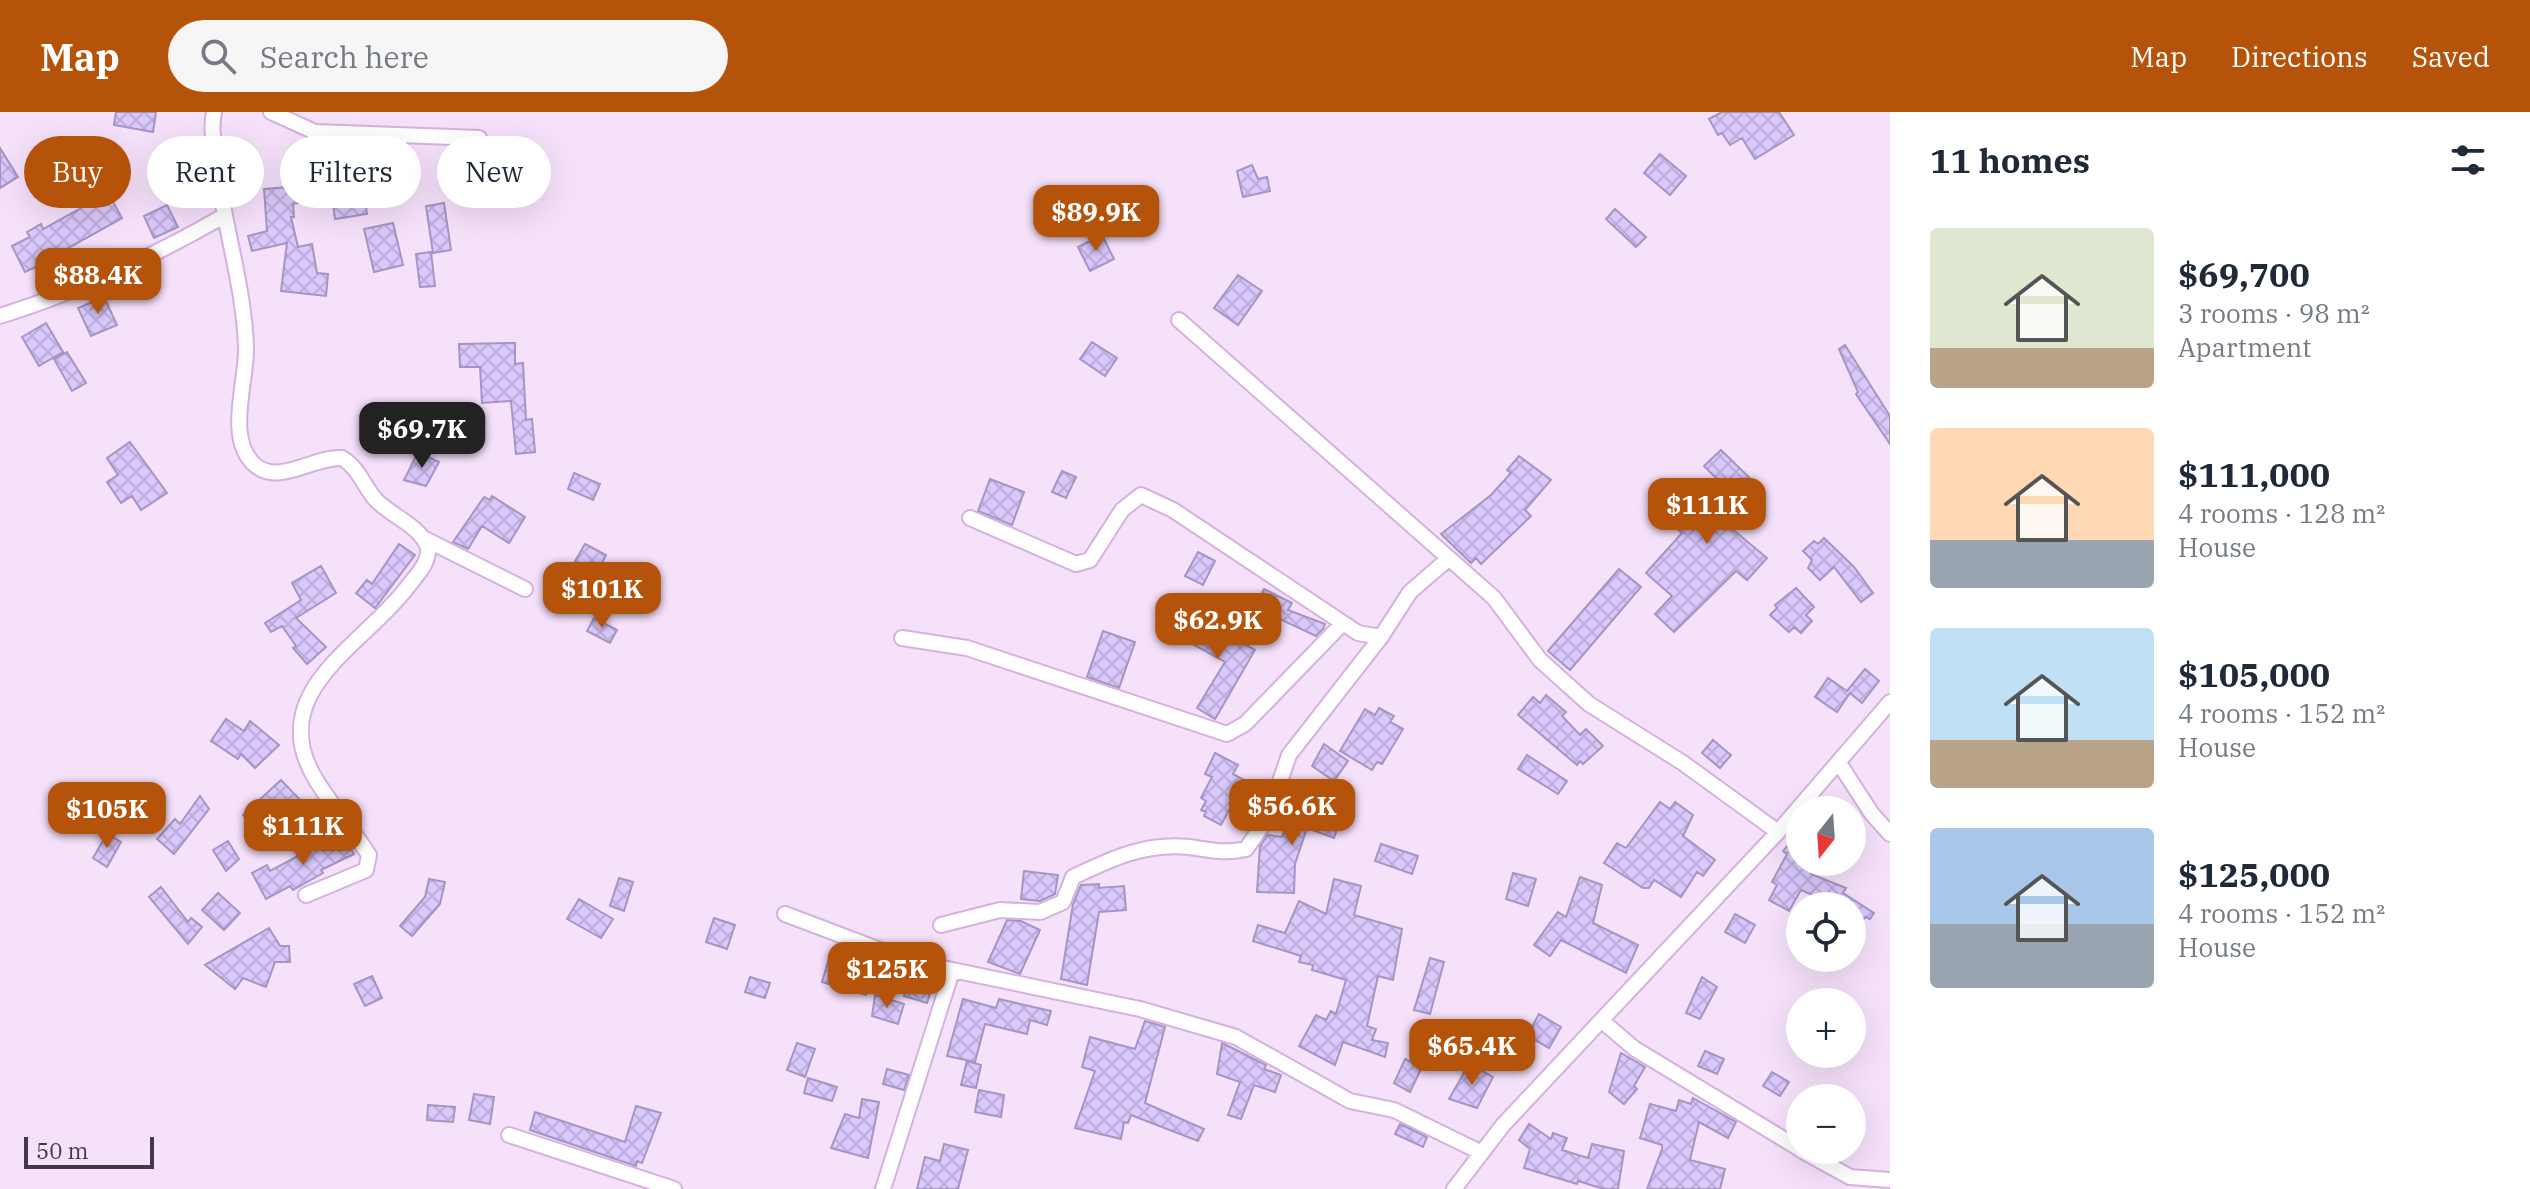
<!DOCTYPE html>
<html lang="en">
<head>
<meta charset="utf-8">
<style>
	body { margin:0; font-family:"IBM Plex Serif",serif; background:#f6f6f7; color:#1f2937; height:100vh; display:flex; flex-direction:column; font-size:30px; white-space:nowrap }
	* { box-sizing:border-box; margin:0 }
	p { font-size:26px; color:#747a83 }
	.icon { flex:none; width:44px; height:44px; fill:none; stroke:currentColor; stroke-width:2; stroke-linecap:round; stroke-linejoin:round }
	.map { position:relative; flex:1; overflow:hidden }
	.drawer { display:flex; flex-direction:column; background:#fff; width:640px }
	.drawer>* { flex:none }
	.guide { position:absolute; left:24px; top:24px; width:760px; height:72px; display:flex; gap:16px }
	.needle { width:52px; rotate:197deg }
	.fabs { position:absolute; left:1786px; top:684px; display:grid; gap:16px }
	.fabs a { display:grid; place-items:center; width:80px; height:80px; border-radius:50%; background:#fff; box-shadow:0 8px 32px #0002; font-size:40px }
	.scale { position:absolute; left:24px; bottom:20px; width:130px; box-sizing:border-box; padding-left:8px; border:4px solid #453748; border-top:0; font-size:22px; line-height:28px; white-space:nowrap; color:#453748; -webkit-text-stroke:6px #f6e1fb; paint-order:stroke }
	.price { position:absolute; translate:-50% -68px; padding:0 18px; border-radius:16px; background:#b45309; color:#fff; font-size:26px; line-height:52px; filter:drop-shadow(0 2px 4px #0008) }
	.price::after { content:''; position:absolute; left:50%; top:48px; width:24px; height:18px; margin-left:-12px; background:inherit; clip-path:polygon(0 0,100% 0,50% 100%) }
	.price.active { background:#222; color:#fff }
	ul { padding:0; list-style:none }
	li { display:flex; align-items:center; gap:24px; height:200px; padding:0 40px }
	li span { display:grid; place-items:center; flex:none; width:224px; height:160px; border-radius:8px; color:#555 }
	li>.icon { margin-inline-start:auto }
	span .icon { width:96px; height:96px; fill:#fffc; stroke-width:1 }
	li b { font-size:34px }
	h2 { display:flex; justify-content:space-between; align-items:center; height:96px; padding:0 40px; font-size:34px }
	.pill { padding:0 28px; border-radius:36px; background:#fff; box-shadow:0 8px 32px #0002; font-size:28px; line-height:72px }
	.pill.active { background:#b45309; color:#fff }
	header { display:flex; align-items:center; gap:48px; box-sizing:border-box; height:112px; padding:0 40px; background:#b45309; color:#fff }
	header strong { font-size:38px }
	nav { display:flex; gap:44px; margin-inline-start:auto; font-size:28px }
	.search { width:560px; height:72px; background:#f6f6f7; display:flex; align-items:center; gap:20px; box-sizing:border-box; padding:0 28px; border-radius:44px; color:#747a83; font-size:30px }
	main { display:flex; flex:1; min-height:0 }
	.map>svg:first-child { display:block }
	.building { fill:url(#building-cross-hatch); stroke:#a495c3; stroke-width:2 }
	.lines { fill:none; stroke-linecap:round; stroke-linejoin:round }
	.minor-casing { stroke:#d4b2dd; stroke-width:18 }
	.minor { stroke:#fff; stroke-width:14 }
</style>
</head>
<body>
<header>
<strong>Map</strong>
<div class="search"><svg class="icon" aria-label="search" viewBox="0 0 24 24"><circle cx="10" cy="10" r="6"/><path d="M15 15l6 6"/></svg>Search here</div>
<nav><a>Map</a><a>Directions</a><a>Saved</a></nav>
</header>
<main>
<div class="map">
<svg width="1890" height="1077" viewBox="0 0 1890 1077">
	<defs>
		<pattern id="building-cross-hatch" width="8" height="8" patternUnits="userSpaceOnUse" patternTransform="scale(2)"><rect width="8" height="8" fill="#d9c8fc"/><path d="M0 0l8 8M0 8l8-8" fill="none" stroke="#bcacda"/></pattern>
	</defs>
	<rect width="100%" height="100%" fill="#f6e1fb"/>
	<path class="building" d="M116,0H156L153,20L114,13Z
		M1722,0H1779L1794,23L1755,47L1742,26L1730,33L1722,21L1718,23L1709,7Z
		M0,36L18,65L0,76Z
		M1660,42L1686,64L1670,83L1644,61Z
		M360,51L367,102L335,107L332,85L293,92L294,105H291L298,135L312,132L317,161L328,162L326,184L281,179L287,131L252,139L248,124L267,119L264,77L314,73L312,58Z
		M1252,53L1258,67L1267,65L1270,79L1243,85L1237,59Z
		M108,81L122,106L56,143L59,149L40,159L38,154L25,160L12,134L30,125L27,120L41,112L43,117Z
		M444,91L451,138L433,141L426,94Z
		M167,93L178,115L154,126L144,104Z
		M1615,97L1646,125L1636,135L1606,107Z
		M393,111L403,153L374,160L364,117Z
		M1102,123L1114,147L1090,159L1078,135Z
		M431,140L435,174L420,175L416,142Z
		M1238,163L1262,179L1238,213L1214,196Z
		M104,185L117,213L91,224L78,196Z
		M46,211L63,240L39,254L22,225Z
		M1092,230L1117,246L1105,264L1080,247Z
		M515,231V252L523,251L526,308L532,307L535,340L516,342L511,289L482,291L480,255H460L459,232Z
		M1845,233L1890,304V332L1856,282L1858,280L1839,237Z
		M67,240L86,271L72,279L54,247Z
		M130,330L167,381L141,398L132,384L121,391L107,370L118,363L107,346Z
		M1721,338L1759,375L1724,410L1767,446L1747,468L1736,459L1674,520L1655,502L1672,484L1646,461L1682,421L1676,416L1718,368L1704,354Z
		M418,340L439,350L426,374L404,368Z
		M1519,344L1551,368L1525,398L1531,404L1481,452L1476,446L1471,451L1441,422L1491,383L1511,361L1507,358Z
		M1062,359L1076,365L1066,386L1052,380Z
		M574,361L600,372L593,388L568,377Z
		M990,367L1024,380L1012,413L978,399Z
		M492,384L525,405L509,431L482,414L468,437L453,430L484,385L490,388Z
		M1824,426L1854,455L1873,481L1861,490L1834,455L1820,468L1808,456L1812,448L1803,439L1814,429L1818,432Z
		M399,432L415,443L375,496L356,481L367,468L372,472Z
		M585,432L606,443L597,461L575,449Z
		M1198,440L1215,449L1203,473L1185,464Z
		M321,454L336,481L296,506L326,535L307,552L293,536L296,534L282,514L271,520L265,511L301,488L292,471Z
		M1619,457L1641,475L1570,558L1548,539Z
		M1796,476L1814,495L1806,503L1812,509L1801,521L1794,515L1789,520L1770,503L1777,496L1775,493Z
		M1264,477L1292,491L1288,498L1325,512L1323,517L1316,524L1254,495Z
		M1192,503L1255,538L1215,607L1197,596L1225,550L1180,525Z
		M594,506L617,518L610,531L587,519Z
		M1103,519L1135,530L1119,576L1087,565Z
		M1865,557L1879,569L1862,591L1850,581L1837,600L1815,585L1828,566L1847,579Z
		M1546,583L1566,600L1562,604L1580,623L1586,617L1603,634L1583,652L1580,649L1577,653L1518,603L1533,585L1540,591Z
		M1379,596L1394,604L1390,610L1403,617L1382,652L1377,650L1372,658L1340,639L1365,597L1375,603Z
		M226,607L244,619L250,609L279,633L255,656L241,642L238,647L211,629Z
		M1713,628L1731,643L1720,656L1702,641Z
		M1324,632L1348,649L1334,669L1312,654Z
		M1215,641L1238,653L1233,662L1244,668L1241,675L1246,677L1240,689L1235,687L1221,713L1204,704L1206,700L1201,698L1206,689L1201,686L1212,665L1205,662Z
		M1527,643L1567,669L1558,682L1518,657Z
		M281,668L303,691L263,724L243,703Z
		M200,684L209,697L174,742L157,727L175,707L180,712Z
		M1321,690L1344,698L1334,726L1307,716L1295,752L1294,781L1257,780L1260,734L1268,723L1282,725L1293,693L1317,701Z
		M1660,690L1670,697L1675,690L1693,703L1683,724L1715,748L1703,764L1697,760L1681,785L1654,768L1649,776H1643L1604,751L1617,731L1626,736Z
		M1800,719V750H1818L1811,762L1846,776L1843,781L1874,801L1870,807L1865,805L1852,826V794H1838L1801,778L1789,799L1769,788L1777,773L1772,770L1787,742L1783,739Z
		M341,721L354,742L321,758L323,761L293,778L290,774L266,787L252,761L267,753L270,759Z
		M107,722L121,730L107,755L93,746Z
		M228,729L239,747L226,759L213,738Z
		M1381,732L1418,744L1412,762L1375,749Z
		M1024,759L1058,763L1055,782L1040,789L1021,787Z
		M1513,761L1536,767L1528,794L1506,787Z
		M1580,765L1602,773L1593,811L1638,833L1626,861L1561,828L1550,844L1534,833L1558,800L1566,805Z
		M619,766L633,770L624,799L610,794Z
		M429,767L445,770L440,792L412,824L400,814L425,785Z
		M1334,767L1361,774L1354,803L1402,817L1393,868L1378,864L1367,914L1376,917L1372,928L1388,931L1385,945L1343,930L1335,953L1299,934L1316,903L1326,908L1331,899L1336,902L1346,868L1312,858L1313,853L1299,850L1301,844L1253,829L1258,813L1285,821L1299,789L1326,802Z
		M1099,772V776L1124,774L1126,798L1099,800L1087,873L1061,867L1073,792L1081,773Z
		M161,775L188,810L191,806L202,815L188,832L149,785Z
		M218,781L240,801L224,818L202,798Z
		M579,787L613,807L601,826L567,807Z
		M1735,802L1755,813L1745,831L1725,820Z
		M714,806L735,813L727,837L706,830Z
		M1007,808L1021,809L1040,818L1020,862L988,850Z
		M269,816L280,834H289L290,850H275L266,875L243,866L235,877L205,853Z
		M829,846L857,855L854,864L870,868L866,883L822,870Z
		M1430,846L1444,850L1430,902L1414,898Z
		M912,860L934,869L927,891L904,884Z
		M372,864L382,886L365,894L354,872Z
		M750,865L770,871L765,886L745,880Z
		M1702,865L1717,875L1700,907L1686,901Z
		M875,883L904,892L898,912L872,904Z
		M963,887L996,896L999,887L1051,899L1047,913L1030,908L1027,922L985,912L975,950L947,944Z
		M1539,902L1561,915L1549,936L1527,923Z
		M1145,909L1165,915L1145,991L1204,1017L1198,1029L1131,1003L1128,1011L1124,1010L1121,1027L1075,1016L1095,959L1082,955L1090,925L1135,937Z
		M797,931L815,937L805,965L787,958Z
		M1222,931L1266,953L1264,957L1281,963L1275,980L1254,973L1241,1007L1228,1003L1240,970L1217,962Z
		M1705,939L1724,947L1717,962L1698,954Z
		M1621,941L1645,955L1634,974L1637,977L1624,992L1609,980Z
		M1405,947L1422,955L1410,980L1394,971Z
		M967,949L981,953L976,976L961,973Z
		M1469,952L1493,965L1477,996L1449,987Z
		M887,957L909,963L904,978L883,972Z
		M1772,960L1789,970L1780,984L1763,974Z
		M808,966L837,975L832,989L804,981Z
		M979,978L1004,983L1001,1005L975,1000Z
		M474,982L494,985L490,1012L469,1008Z
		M1693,986L1736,1010L1728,1026L1699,1010L1690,1048L1725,1057L1720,1077H1647L1662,1037V1033L1640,1026L1650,992L1676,999L1679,988L1691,992Z
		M862,987L879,990L868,1046L831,1036L845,1002L859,1006Z
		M428,993L455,995L453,1010L427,1008Z
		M636,994L661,1001L642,1051L637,1049L636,1054L530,1018L535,1000L625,1030Z
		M1400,1012L1427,1025L1423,1035L1395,1022Z
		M1529,1012L1551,1027L1553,1021L1567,1026L1562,1038L1588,1046L1592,1032L1624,1039L1618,1077H1604L1578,1069L1577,1072L1524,1056L1530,1037L1519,1028Z
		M944,1032L968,1038L958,1077H917L925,1045L940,1049Z"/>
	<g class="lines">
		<g class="minor-casing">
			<path id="minor" d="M214,0C210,18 215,37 217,55C224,115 244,174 246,235C247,270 225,327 255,353C279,374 314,344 342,346C358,355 364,374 375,387C392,405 418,412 428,435C430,451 415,465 406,477C361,535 263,581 316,668C332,694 352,717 369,743L366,758L306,783
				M271,0L315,20L479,26
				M0,204C77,180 152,145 222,105
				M1179,208L1494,486L1540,548L1589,592L1683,651L1778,720
				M970,406L1076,452L1090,448L1122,398L1141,383L1173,398L1358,521L1381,525L1410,480L1447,448
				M425,427L525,477
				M902,526L967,536L1227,622L1245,612L1343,511
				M1839,651L1872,702L1890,722
				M785,802L909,849L1140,897L1236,925L1350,989L1394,998L1482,1041
				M941,813L1000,798L1040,800L1063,790L1073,765C1111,747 1146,730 1189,735C1213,738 1221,742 1246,737L1267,707L1289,643L1381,525
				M1602,909L1635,937L1800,1037
				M509,1023L674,1077
				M1801,1038L1850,1065L1890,1068
				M883,1077L952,859
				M1454,1077L1503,1013L1778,720L1890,590"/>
		</g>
		<use href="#minor" class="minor"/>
	</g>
</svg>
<div class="fabs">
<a><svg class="needle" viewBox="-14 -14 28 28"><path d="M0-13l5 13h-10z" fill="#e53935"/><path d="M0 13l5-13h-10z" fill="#747a83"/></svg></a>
<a><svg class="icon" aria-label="locate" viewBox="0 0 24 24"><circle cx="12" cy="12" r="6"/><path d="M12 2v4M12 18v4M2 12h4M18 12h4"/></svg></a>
<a>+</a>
<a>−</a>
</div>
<div class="scale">50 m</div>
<b class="price" style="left:1096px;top:141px">$89.9K</b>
<b class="price" style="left:98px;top:204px">$88.4K</b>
<b class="price active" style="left:422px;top:358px">$69.7K</b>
<b class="price" style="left:1707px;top:434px">$111K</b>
<b class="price" style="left:602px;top:518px">$101K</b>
<b class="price" style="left:1218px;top:549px">$62.9K</b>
<b class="price" style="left:1292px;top:735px">$56.6K</b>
<b class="price" style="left:107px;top:738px">$105K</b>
<b class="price" style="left:303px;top:755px">$111K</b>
<b class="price" style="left:887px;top:898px">$125K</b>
<b class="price" style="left:1472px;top:975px">$65.4K</b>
<div class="guide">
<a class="pill active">Buy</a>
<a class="pill">Rent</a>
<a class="pill">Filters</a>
<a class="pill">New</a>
</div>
</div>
<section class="drawer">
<h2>11 homes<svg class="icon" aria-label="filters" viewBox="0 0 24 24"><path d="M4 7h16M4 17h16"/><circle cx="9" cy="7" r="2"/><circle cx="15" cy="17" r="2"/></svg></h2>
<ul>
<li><span style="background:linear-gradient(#dfe7d0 75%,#b9a48a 0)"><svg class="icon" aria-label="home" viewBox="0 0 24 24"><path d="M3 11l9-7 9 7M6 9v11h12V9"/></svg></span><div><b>$69,700</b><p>3 rooms · 98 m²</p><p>Apartment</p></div></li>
<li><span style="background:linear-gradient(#ffd9b3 70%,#9aa5b1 0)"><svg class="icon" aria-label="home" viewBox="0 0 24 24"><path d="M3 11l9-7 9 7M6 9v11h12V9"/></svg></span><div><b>$111,000</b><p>4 rooms · 128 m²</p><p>House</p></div></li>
<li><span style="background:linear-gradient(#bfe0f5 70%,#b9a48a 0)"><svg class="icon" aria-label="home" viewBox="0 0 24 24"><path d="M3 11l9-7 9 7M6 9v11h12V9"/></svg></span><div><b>$105,000</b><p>4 rooms · 152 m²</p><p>House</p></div></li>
<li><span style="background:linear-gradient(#a9c7e8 60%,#9aa5b1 0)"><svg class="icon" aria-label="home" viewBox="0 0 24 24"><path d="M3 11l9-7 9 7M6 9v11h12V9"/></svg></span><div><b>$125,000</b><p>4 rooms · 152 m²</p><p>House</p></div></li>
</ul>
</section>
</main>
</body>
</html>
